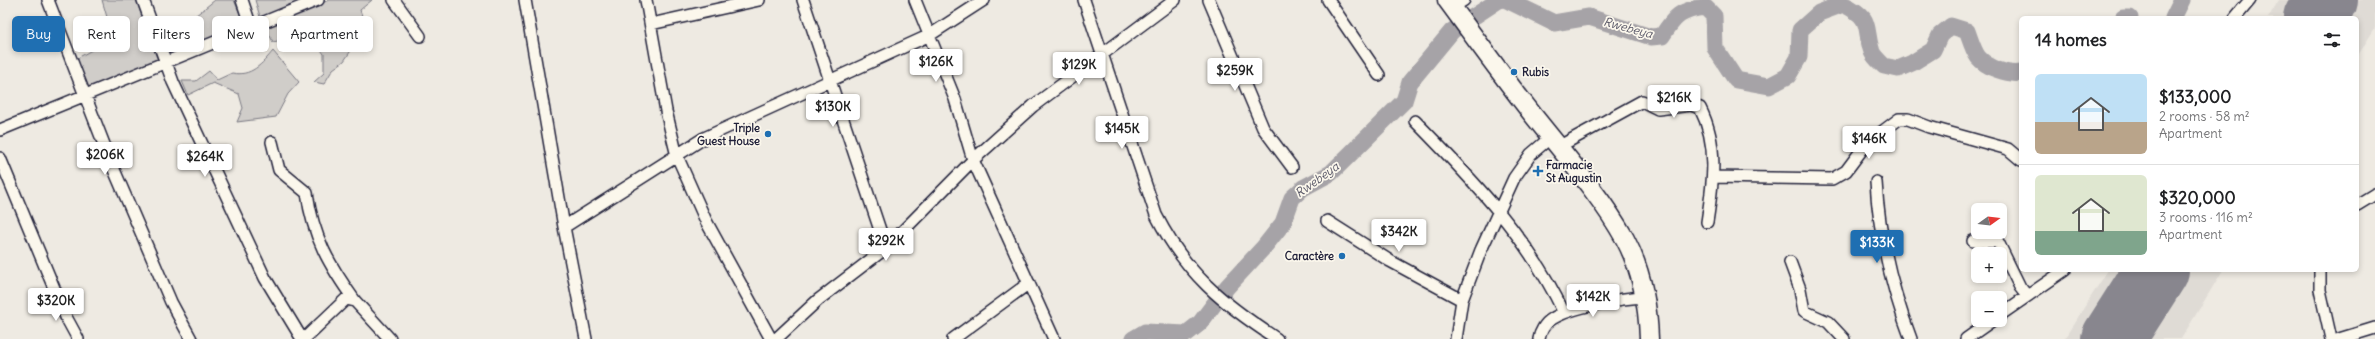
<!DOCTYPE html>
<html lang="en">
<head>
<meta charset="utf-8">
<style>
	body { margin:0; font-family:Delius,sans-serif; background:#f6f6f6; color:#202124; height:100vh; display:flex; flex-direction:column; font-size:15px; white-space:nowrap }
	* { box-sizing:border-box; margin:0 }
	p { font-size:13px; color:#757577 }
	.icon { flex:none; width:22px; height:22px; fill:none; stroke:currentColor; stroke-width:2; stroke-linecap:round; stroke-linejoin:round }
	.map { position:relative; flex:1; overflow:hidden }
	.drawer { position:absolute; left:2019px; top:16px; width:340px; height:256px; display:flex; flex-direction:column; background:#fff; border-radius:6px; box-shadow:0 2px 6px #0003 }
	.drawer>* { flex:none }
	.hud { position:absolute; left:12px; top:16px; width:380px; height:36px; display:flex; gap:8px }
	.needle { width:26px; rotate:75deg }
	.fabs { position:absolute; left:1971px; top:203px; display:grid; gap:8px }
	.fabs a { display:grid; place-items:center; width:36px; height:36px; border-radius:6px; background:#fff; box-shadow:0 2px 6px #0003; font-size:20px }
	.price { position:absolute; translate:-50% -34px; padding:0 9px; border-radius:4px; background:#fff; color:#222; font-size:13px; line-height:26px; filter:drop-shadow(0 1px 2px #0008) }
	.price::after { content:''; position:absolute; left:50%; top:24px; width:12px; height:9px; margin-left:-6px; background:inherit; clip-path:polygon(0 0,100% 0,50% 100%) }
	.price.current { background:#1f6fb2; color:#fff }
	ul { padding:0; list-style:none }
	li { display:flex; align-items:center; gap:12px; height:100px; padding:0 16px }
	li+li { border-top:1px solid #e0e0e0 }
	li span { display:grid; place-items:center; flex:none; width:112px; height:80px; border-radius:6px; color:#555 }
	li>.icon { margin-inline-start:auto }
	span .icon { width:48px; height:48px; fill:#fffc; stroke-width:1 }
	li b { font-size:17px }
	h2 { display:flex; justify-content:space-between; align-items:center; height:48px; padding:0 16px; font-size:17px }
	.chip { padding:0 14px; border-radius:6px; background:#fff; box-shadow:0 2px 6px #0003; font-size:14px; line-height:36px }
	.chip.current { background:#1f6fb2; color:#fff }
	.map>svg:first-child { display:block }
	.built { fill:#dfdbd5 }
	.green { fill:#d0cdc9; stroke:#797882 }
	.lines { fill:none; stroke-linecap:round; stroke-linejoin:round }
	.river { stroke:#a6a3a7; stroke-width:17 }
	.runway { stroke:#88868e; stroke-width:64 }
	.minor-casing { stroke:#22223b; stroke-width:14 }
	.trunk-casing { stroke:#22223b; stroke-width:21 }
	.minor { stroke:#fbf7ec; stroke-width:11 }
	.trunk { stroke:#fbf7ec; stroke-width:18 }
	.poi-dot { fill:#1f6fb2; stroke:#fbf7ec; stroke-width:1.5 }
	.labels { text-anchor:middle; stroke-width:3.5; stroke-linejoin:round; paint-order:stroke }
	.poi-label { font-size:11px; font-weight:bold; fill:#22223b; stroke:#fbf7ec; text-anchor:start }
	.water-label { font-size:12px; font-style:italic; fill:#575666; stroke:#fbf7ec }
</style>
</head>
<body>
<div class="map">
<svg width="2375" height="339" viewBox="0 0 2375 339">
	<rect width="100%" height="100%" fill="#eeeae2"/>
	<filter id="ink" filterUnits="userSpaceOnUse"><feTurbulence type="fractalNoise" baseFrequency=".025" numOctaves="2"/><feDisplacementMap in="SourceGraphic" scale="8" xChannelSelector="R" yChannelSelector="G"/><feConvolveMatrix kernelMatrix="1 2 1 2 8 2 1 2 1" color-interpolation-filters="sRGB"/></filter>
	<g filter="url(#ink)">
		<path class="built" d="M2279,0H2375V28L2357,57V18H2268Z
			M2108,270H2223L2181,339H2064Z"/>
		<path class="green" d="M102,0H136L158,61L86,89L74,60L113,38Z
			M215,0H234L245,26L173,56L166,39Z
			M255,0H306L261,20Z
			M329,0H372L360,10L366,28L344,61L333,69L324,84L314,82L324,73V54L309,34L273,42L265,26Z
			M273,51L299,82L288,94L276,117L237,122L243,108L239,94L213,83L188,95L182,81H196L209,71L217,80L232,73C251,77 262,64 273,51Z"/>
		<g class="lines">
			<path class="river" d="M1507,0L1554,23L1589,17L1651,37L1662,36C1675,16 1680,10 1705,7L1714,16L1715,48L1736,80L1769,86L1788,76L1799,57L1800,30L1819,13L1843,4C1875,20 1863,26 1872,52C1874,57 1880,62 1884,66L1898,69L1912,63L1933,50L1940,35L1951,26L1967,31C1970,39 1973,50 1978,57C1987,68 2008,75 2021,73
				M2123,18H2130
				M2173,18L2182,0
				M1133,339L1145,332L1186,334L1200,323L1227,287L1264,247L1283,223L1292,198L1303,188L1331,173L1404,101L1410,82L1452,31L1499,0"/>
			<path class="runway" d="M2315,18L2326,0
				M2113,339L2157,270"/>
			<g class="minor-casing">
				<path id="minor" d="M48,0L112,165L171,302L191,339
					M143,0L173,82L265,278L302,339
					M242,0L251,27
					M394,0L420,36
					M525,0L564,227L586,339
					M646,0L666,111L677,156L706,221L771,339
					M803,0L886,248
					M915,0L955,99L973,160L1054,339
					M1084,0L1156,215C1186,274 1222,303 1277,339
					M1209,0L1263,128L1292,167
					M1328,0L1379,75
					M1453,7L1464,0
					M2235,18L2250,0
					M651,24L759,0
					M1415,121C1472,179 1529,238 1564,313
					M0,130L318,0
					M272,142L279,170L307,193C313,237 329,265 355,301
					M1558,147L1642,101L1658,109L1691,105L1700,108C1719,145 1713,183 1707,222
					M0,158L66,317L78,339
					M1714,177L1832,179L1846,171L1867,143L1899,119H1908L1929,127L2008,149L2021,160
					M1876,182C1879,236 1892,289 1911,339
					M2357,205L2375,194
					M1327,221L1390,261L1462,300
					M564,227L704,138L930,35L984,0
					M1973,241L1998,242L2020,287L2027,296
					M1790,262L1800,289L1804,311L1828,322L1844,339
					M2320,270V290L2331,339
					M2000,315L2065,270
					M304,339L346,299L355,301L390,339
					M776,339L818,300L886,248L973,160L1033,106L1175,0
					M953,339L1029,283
					M1456,339L1462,300L1481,250L1514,178L1531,154L1551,137
					M1539,339C1540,332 1545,323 1552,319C1570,307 1622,298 1645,297
					M1966,339L1993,320
					M2339,339L2375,328"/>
			</g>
			<g class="trunk-casing">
				<path id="trunk" d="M1447,0C1475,38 1503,77 1533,115C1564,154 1601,196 1625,239C1641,269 1648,305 1649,339"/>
			</g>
			<use href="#minor" class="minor"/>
			<use href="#trunk" class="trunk"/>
		</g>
	</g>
	<g class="poi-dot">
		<circle cx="1514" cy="72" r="4"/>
		<circle cx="768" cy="134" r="4"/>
		<path d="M1536 165h4v4h4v4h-4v4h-4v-4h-4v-4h4z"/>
		<circle cx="1342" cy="256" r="4"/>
	</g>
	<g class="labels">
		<g class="poi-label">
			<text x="1522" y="76">Rubis</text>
			<text x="760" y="132" text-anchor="end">Triple<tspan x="760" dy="13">Guest House</tspan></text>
			<text x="1546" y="169">Farmacie<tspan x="1546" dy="13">St Augustin</tspan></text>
			<text x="1334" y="260" text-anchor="end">Caractère</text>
		</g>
		<g class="water-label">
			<text transform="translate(1628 28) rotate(15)" y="4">Rwebeya</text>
			<text transform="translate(1317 180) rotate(-36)" y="4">Rwebeya</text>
		</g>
	</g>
</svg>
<div class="fabs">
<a><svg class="needle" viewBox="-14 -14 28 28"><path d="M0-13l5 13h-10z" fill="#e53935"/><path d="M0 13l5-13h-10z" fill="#757577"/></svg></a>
<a>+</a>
<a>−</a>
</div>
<b class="price" style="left:936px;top:83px">$126K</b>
<b class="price" style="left:1079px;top:86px">$129K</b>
<b class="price" style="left:1235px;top:92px">$259K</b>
<b class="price" style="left:1674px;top:119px">$216K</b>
<b class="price" style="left:833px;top:128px">$130K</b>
<b class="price" style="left:1122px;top:150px">$145K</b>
<b class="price" style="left:1869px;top:160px">$146K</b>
<b class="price" style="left:105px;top:176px">$206K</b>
<b class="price" style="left:205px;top:178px">$264K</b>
<b class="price" style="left:1399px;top:253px">$342K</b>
<b class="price" style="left:886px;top:262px">$292K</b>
<b class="price current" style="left:1877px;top:264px">$133K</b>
<b class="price" style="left:1593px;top:318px">$142K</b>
<b class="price" style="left:56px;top:322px">$320K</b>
<div class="hud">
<a class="chip current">Buy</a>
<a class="chip">Rent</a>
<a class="chip">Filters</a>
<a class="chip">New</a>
<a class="chip">Apartment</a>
</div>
<section class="drawer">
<h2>14 homes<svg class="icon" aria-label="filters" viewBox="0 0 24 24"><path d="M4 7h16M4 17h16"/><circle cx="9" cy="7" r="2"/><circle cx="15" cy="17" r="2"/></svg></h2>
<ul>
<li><span style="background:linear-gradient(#bfe0f5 60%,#b9a48a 0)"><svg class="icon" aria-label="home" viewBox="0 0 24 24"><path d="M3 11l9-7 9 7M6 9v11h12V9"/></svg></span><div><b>$133,000</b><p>2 rooms · 58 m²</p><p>Apartment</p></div></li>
<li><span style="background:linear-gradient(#dfe7d0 70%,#7fa58c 0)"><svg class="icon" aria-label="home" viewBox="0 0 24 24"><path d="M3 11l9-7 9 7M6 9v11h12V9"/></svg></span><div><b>$320,000</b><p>3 rooms · 116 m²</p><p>Apartment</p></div></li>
</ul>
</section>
</div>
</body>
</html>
